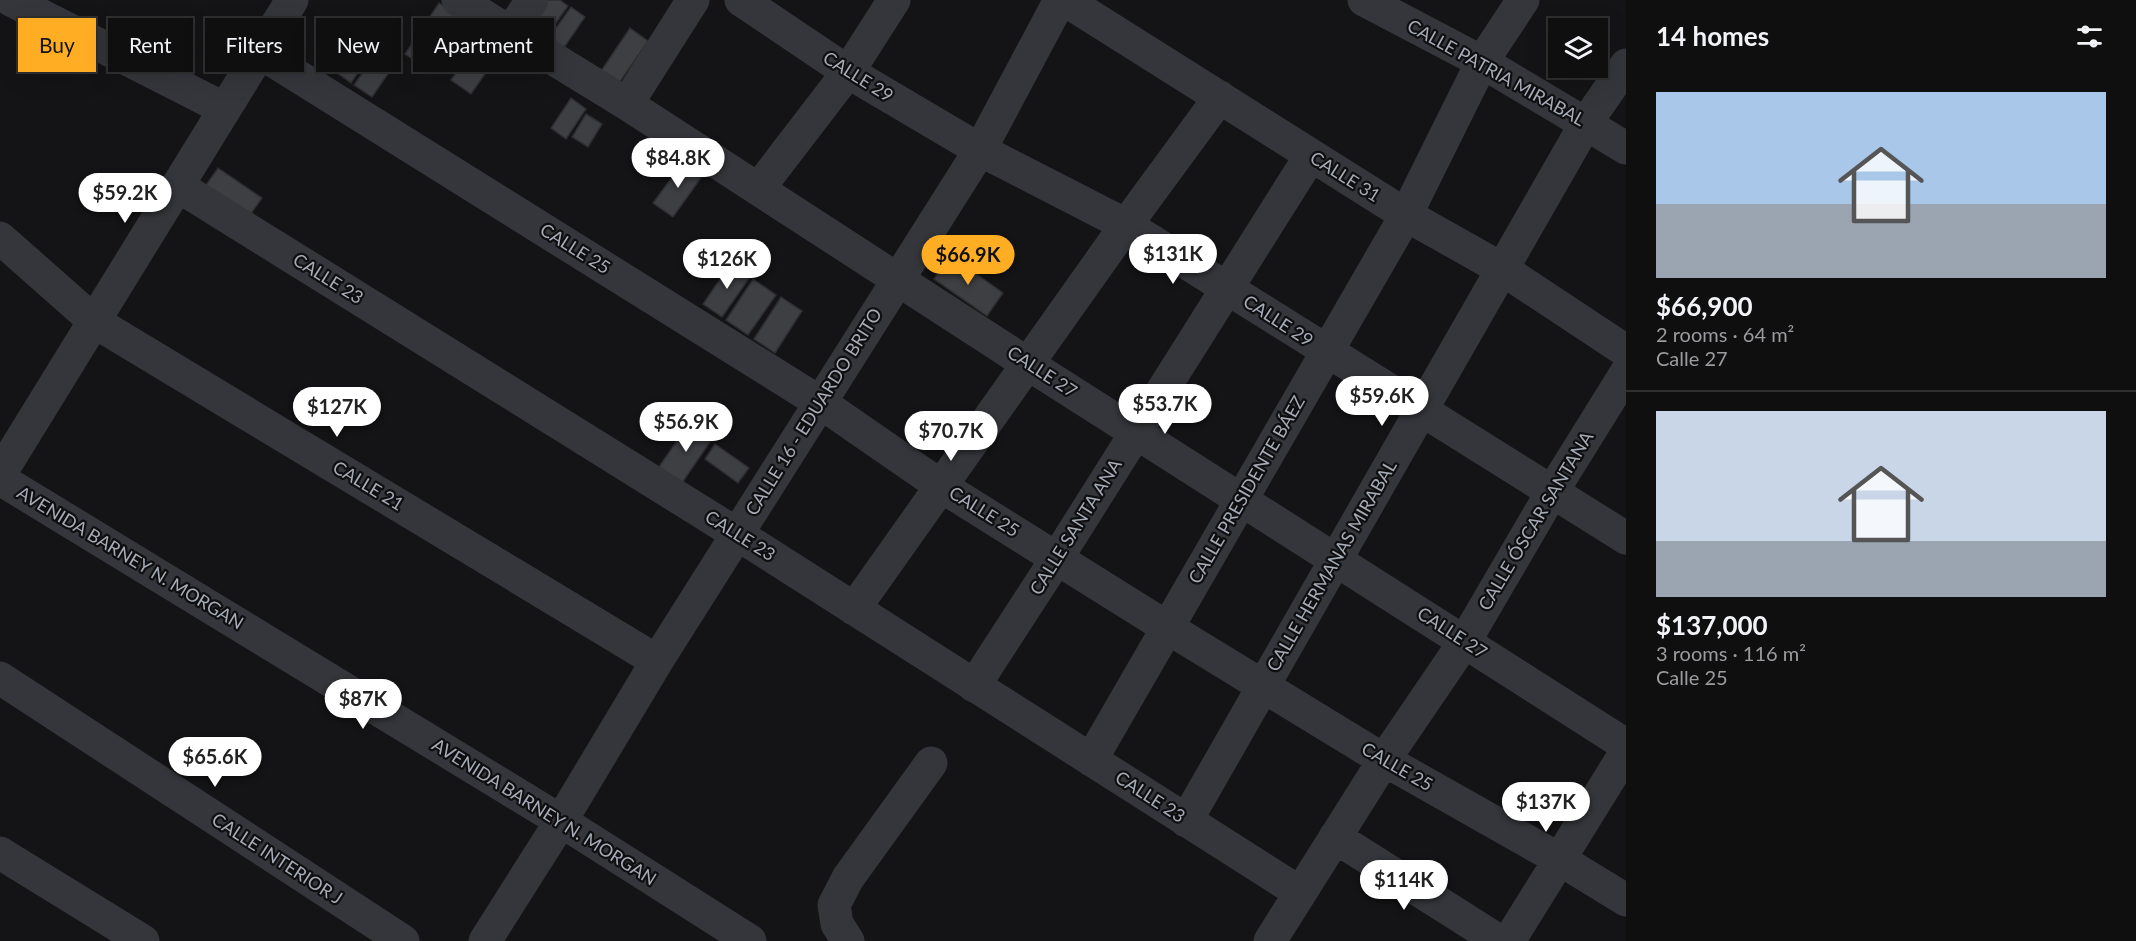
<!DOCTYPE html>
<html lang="en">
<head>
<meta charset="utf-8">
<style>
	body { margin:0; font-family:Lato,sans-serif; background:#181819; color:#f1f3f6; height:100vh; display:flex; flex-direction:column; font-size:22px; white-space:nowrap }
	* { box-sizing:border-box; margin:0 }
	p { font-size:20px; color:#9b9c9f }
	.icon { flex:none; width:33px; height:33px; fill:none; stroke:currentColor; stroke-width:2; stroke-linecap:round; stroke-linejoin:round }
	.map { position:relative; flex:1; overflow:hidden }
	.side { display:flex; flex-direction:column; background:#0f0f10; width:510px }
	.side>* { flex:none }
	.hud { position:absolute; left:18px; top:18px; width:570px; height:54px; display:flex; gap:12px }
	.controls { position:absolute; left:1548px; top:18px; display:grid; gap:12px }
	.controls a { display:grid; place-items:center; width:60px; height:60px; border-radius:0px; background:#0f0f10; box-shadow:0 6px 24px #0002,0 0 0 2px #2f2f30; font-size:30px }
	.price { position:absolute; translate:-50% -51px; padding:0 14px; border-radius:21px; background:#fff; color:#222; font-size:20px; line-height:39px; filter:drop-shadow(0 2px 3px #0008) }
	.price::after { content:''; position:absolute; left:50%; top:36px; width:18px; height:14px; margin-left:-9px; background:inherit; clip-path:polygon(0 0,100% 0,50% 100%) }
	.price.active { background:#ffae23; color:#111 }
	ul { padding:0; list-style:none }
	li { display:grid; align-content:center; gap:12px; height:318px; padding:0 30px }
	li+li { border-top:2px solid #2f2f30 }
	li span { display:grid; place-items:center; height:186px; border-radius:0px; color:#555 }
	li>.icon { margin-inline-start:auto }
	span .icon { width:108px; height:108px; fill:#fffc; stroke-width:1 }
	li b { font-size:26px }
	h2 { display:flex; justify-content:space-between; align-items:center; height:72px; padding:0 30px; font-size:26px }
	.tag { padding:0 21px; border-radius:0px; background:#0f0f10; box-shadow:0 6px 24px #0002,0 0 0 2px #2f2f30; font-size:21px; line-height:54px }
	.tag.active { background:#ffae23; color:#111 }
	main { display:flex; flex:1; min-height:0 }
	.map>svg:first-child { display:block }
	.building { fill:#3e3f43; stroke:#2e2e32; stroke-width:1.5 }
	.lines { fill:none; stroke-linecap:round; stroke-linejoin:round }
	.minor { stroke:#35363b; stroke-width:33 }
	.labels { text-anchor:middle; stroke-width:4.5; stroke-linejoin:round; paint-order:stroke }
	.street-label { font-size:18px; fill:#a5abb7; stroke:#0f0f11 }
</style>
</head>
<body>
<main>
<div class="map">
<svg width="1626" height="941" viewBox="0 0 1626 941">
	<rect width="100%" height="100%" fill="#141416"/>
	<path class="building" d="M545,0H560L568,6L546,37L528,25Z
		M439,3L456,14L423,66L405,54Z
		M571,7L585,17L563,49L548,39Z
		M630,28L648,41L619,83L601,71Z
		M486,29L507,42L471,94L451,80Z
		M356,42L371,53L351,83L336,72Z
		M374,56L392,68L372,97L354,85Z
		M571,98L586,109L566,139L551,128Z
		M586,114L602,124L588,147L572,137Z
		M684,161L703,175L673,217L653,203Z
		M218,168L262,198L247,219L204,188Z
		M950,255L1003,293L987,316L934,279Z
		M731,263L750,277L722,317L703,304Z
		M753,279L776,295L748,335L726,320Z
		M781,297L802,311L775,353L754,339Z
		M689,423L712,439L682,483L659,467Z
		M715,444L749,468L738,483L705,459Z"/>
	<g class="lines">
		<path class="minor" d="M11,0L225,109
			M458,0L627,104L1028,364L1626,745
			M741,0L848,72L980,150L1126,225L1626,538
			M1065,0L1406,215L1502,269L1626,351
			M1364,0L1482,62L1626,148
			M510,33L532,0
			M259,52L821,403L941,486L1168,628L1384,760L1559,859L1626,900
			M627,104L693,0
			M178,186L737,534L1299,892
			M759,188L848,72L894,0
			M0,238L95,322L657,661
			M0,474L292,0
			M0,479L561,821L750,941
			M854,609L1126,225L1220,97
			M0,678L403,941
			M974,686L1057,558L1311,155
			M1091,760L1406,215L1482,62L1523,0
			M1186,821L1586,123L1626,65
			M1335,837L1499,941
			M0,853L143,941
			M485,941L561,821L657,661L980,150L1060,0
			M848,941L837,924L834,905L848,878L931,763
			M1270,941L1384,760L1465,641L1552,492L1626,373
			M1509,941L1626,752"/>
	</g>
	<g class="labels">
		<g class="street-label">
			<text transform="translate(1496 73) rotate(29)" y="6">CALLE PATRIA MIRABAL</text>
			<text transform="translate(858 77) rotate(32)" y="6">CALLE 29</text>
			<text transform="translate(1345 177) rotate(32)" y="6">CALLE 31</text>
			<text transform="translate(575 249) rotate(32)" y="6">CALLE 25</text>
			<text transform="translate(328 279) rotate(32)" y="6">CALLE 23</text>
			<text transform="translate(1278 321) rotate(33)" y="6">CALLE 29</text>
			<text transform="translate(1042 372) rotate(33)" y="6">CALLE 27</text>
			<text transform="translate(814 412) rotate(-58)" y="6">CALLE 16 - EDUARDO BRITO</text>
			<text transform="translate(368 486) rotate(31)" y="6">CALLE 21</text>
			<text transform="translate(1247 490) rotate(-60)" y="6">CALLE PRESIDENTE BÁEZ</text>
			<text transform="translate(984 512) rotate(32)" y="6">CALLE 25</text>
			<text transform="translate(1536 521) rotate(-59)" y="6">CALLE ÓSCAR SANTANA</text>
			<text transform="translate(1076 527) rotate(-58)" y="6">CALLE SANTA ANA</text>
			<text transform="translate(740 536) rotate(32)" y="6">CALLE 23</text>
			<text transform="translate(130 558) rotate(31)" y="6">AVENIDA BARNEY N. MORGAN</text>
			<text transform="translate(1332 566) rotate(-60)" y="6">CALLE HERMANAS MIRABAL</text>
			<text transform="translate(1452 633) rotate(33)" y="6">CALLE 27</text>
			<text transform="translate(1397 767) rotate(30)" y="6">CALLE 25</text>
			<text transform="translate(1150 797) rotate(33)" y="6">CALLE 23</text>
			<text transform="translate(544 812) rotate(32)" y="6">AVENIDA BARNEY N. MORGAN</text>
			<text transform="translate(277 859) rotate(33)" y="6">CALLE INTERIOR J</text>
		</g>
	</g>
</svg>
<div class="controls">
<a><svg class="icon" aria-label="layers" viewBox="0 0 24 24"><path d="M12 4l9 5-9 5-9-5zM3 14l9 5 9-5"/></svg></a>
</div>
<b class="price" style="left:678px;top:189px">$84.8K</b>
<b class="price" style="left:125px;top:224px">$59.2K</b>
<b class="price" style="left:1173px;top:285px">$131K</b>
<b class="price active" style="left:968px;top:286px">$66.9K</b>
<b class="price" style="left:727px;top:290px">$126K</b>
<b class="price" style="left:1382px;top:427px">$59.6K</b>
<b class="price" style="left:1165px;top:435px">$53.7K</b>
<b class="price" style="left:337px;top:438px">$127K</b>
<b class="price" style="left:686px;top:453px">$56.9K</b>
<b class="price" style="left:951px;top:462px">$70.7K</b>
<b class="price" style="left:363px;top:730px">$87K</b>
<b class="price" style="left:215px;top:788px">$65.6K</b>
<b class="price" style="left:1546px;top:833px">$137K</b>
<b class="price" style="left:1404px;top:911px">$114K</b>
<div class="hud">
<a class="tag active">Buy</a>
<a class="tag">Rent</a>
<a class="tag">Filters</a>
<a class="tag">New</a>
<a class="tag">Apartment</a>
</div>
</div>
<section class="side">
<h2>14 homes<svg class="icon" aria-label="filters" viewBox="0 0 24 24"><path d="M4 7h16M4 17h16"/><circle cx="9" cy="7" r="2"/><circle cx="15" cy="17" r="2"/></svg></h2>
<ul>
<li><span style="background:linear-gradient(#a9c7e8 60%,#9aa5b1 0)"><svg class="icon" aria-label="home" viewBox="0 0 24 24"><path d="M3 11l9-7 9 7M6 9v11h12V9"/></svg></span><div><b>$66,900</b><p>2 rooms · 64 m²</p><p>Calle 27</p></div></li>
<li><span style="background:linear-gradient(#c9d6e8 70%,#9aa5b1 0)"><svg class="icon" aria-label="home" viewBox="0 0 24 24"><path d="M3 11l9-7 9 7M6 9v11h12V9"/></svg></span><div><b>$137,000</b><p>3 rooms · 116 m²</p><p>Calle 25</p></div></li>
</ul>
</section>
</main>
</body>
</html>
